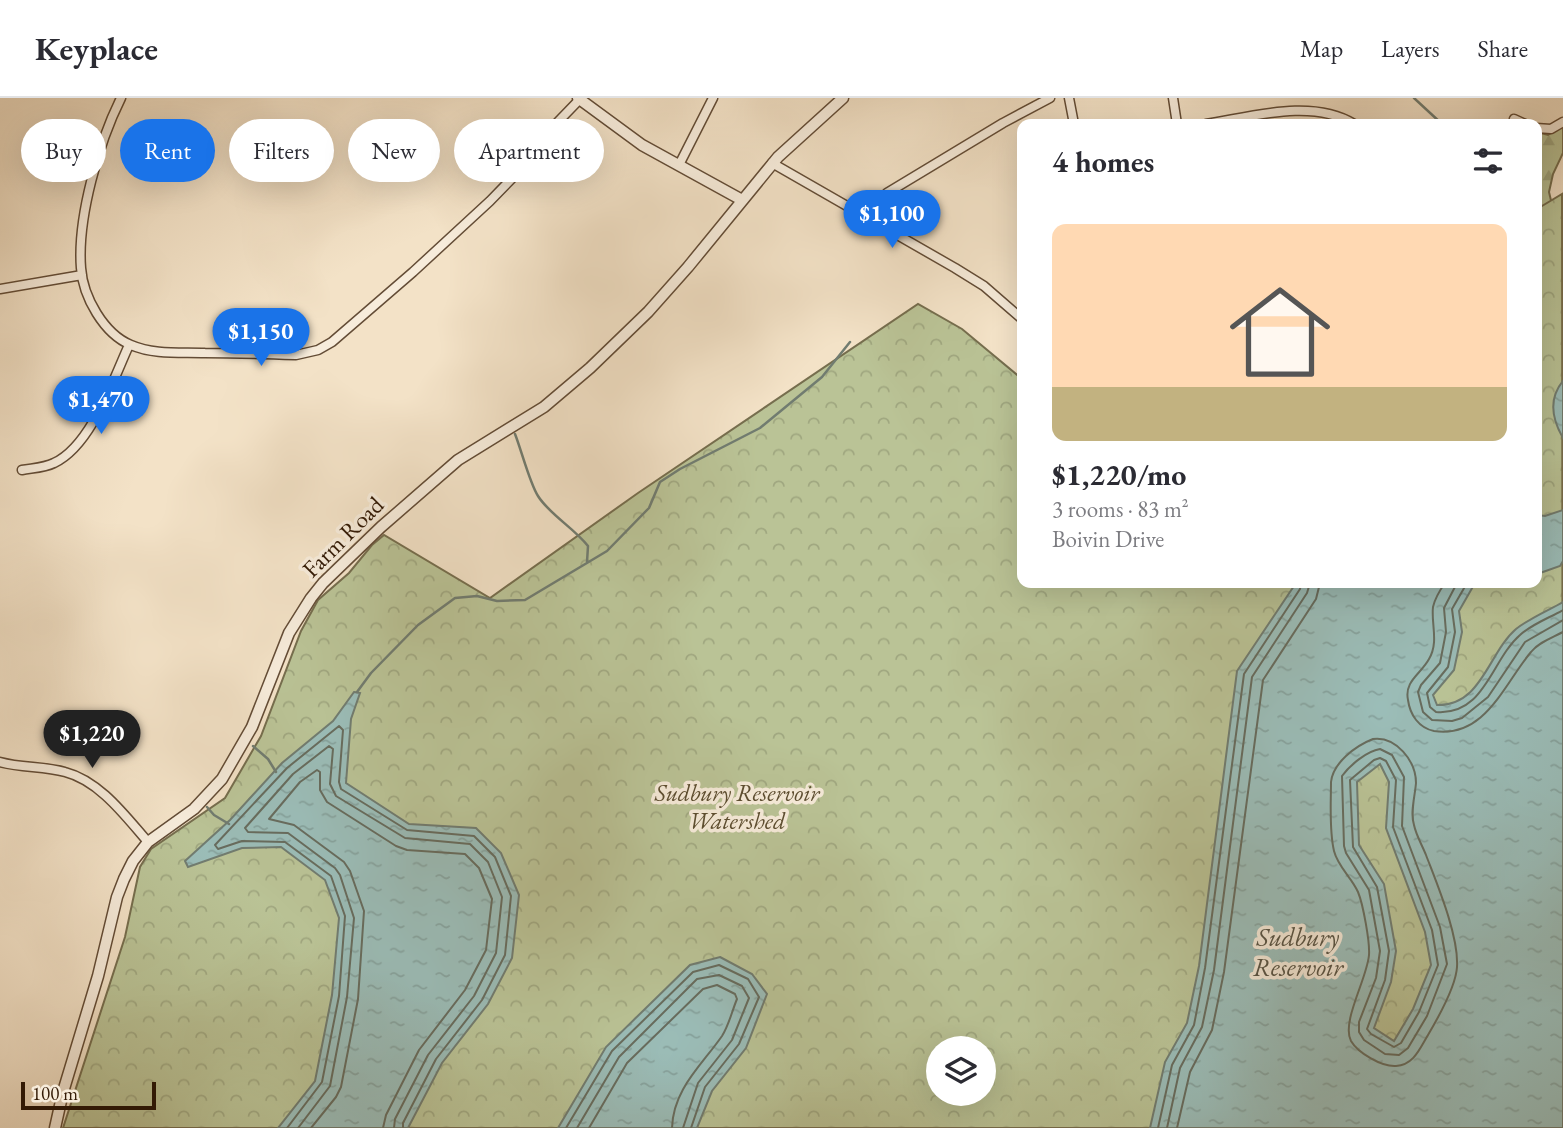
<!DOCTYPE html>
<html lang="en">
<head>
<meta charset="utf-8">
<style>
	body { margin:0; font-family:"EB Garamond",serif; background:#f2f2f3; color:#2b2b33; height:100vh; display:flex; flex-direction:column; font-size:26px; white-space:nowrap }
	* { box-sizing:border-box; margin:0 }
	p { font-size:23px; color:#7c7c81 }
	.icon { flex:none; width:38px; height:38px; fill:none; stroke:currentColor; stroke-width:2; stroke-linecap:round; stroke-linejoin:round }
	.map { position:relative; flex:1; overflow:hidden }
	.details { position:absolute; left:1017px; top:21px; width:525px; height:469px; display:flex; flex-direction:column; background:#fff; border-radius:14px; box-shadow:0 7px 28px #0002 }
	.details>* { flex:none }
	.top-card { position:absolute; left:21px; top:21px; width:665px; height:63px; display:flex; gap:14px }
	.tools { position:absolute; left:926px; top:938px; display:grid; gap:14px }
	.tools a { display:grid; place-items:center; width:70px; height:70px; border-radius:50%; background:#fff; box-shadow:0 7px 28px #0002; font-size:35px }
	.scale { position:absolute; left:21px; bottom:18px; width:135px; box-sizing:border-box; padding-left:7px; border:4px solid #331a05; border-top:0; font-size:19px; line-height:24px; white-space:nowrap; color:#331a05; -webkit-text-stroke:5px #f7ecdb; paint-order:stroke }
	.price { position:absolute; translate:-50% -60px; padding:0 16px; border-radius:24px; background:#1a73e8; color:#fff; font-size:23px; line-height:46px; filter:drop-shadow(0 2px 4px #0008) }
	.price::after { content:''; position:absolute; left:50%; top:42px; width:21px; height:16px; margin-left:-10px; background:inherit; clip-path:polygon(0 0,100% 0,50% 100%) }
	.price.selected { background:#222; color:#fff }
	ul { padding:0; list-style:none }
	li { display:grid; align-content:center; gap:14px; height:371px; padding:0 35px }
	li span { display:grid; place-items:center; height:217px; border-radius:14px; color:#555 }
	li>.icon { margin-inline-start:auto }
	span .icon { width:126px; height:126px; fill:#fffc; stroke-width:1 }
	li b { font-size:30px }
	h2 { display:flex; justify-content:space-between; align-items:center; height:84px; padding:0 35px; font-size:30px }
	.pill { padding:0 24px; border-radius:32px; background:#fff; box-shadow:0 7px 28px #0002; font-size:24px; line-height:63px }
	.pill.selected { background:#1a73e8; color:#fff }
	header { display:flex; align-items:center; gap:42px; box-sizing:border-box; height:98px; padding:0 35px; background:#fff; border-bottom:2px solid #e1e1e2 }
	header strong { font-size:33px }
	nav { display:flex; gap:38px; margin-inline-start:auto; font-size:24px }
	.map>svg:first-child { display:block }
	.forest { fill:url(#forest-firs); stroke:#766e4e; stroke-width:2 }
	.park { fill:url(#park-crowns); stroke:#766e4e; stroke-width:2; fill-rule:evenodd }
	.water { fill:url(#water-ripples); stroke:#717c70; stroke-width:2; fill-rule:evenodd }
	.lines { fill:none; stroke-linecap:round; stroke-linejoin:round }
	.shore { stroke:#676c5e; stroke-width:2 }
	.stream { stroke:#717c70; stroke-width:2.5 }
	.minor-casing { stroke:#634c36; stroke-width:11 }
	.tertiary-casing { stroke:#634c36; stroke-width:13 }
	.minor { stroke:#f7ecdb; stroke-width:8 }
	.tertiary { stroke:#f7ecdb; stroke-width:10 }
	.labels { text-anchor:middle; stroke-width:7; stroke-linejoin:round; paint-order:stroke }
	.street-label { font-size:24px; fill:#331a05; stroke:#f7ecdb }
	.park-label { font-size:24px; font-style:italic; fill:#5c4d30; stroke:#f7ecdb }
	.water-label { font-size:26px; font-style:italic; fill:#575344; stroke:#f7ecdb }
</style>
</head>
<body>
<header>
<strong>Keyplace</strong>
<nav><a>Map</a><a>Layers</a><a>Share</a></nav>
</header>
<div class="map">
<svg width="1563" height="1030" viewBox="0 0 1563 1030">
	<defs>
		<pattern id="forest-firs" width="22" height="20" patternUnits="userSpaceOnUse" patternTransform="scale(1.75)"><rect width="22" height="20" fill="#bac396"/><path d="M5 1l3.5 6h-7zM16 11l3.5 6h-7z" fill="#a0a780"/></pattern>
		<pattern id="park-crowns" width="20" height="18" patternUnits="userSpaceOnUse" patternTransform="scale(1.75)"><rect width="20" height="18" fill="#bac396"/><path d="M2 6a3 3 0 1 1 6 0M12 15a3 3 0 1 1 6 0" fill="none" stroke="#a0a780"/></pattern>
		<pattern id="water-ripples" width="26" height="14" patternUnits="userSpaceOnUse" patternTransform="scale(1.75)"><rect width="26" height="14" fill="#9bbdb8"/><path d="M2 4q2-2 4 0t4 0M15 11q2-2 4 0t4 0" fill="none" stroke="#86a29d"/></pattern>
	</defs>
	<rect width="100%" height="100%" fill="#f3e2c7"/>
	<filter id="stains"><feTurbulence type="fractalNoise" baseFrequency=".00286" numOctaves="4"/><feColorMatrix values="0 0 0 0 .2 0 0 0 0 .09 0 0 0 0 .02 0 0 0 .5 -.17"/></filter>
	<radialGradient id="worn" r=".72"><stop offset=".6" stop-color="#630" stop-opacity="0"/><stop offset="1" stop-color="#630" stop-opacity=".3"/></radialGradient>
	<path class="forest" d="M1563,27V55L1553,76L1549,94L1553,111L1563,117V283L1537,417V34L1548,37Z"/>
	<path class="park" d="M1562,96L1563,1030H63L125,839L140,769L151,751L225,700L261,638L301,533L318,502L349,475L372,447L384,437L490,500L638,395L918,206L962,231L1022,281V485H1536L1537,111ZM938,950H984V996H938Z"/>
	<path class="water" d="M1563,283V340C1552,321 1548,301 1563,283Z
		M1563,412V463L1560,468L1540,475L1537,472V417L1545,418Z
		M1296,485H1475L1459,513L1462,534L1454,572L1433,597L1437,607C1482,608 1488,555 1516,531C1530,520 1547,513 1563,504V1030H1150L1165,964L1187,925L1199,868L1237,573ZM1380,666L1389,684L1386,730L1425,834L1431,867L1413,911L1394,943L1374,930L1391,884L1396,853L1384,786L1359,747L1357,684Z
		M354,594L360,595L351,621L346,685L409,726L476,730L501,755L519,797L512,860L488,906L442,965L408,1030H278L315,983L332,897L339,820L325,782L281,749L242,750L188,769L185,763L230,722L282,665L333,623Z
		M720,859L752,876L767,896L746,950L712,993L697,1030H558L606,949L690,867Z"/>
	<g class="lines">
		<path class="shore" d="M1445,485C1440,492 1435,500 1433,509C1431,526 1439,544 1429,561C1421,576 1404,583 1408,602C1410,617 1419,630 1434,633C1485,641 1504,586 1531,554C1539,544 1552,540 1563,534
			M1457,485L1444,510L1446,534L1440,565L1421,587L1418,594L1423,614L1432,622L1452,623L1462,620L1488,599L1525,544L1563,522
			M1467,485L1452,511L1455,534L1448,569L1427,595L1430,609L1436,614C1485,618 1491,562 1520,537C1532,526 1549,520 1563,512
			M1373,641C1396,638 1416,663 1416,685C1415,698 1410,715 1414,727C1416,737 1422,747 1426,757C1437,786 1459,838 1457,869C1456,887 1438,920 1428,937C1420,950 1414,967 1396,968C1382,969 1358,955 1351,943C1341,924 1367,881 1369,857C1370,844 1363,806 1358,794C1352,780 1338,769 1334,753C1329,732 1331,706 1331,684C1333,665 1355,648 1373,641Z
			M1380,651L1392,657L1404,679L1402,728L1440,829L1447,866L1427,918L1408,950L1399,957L1385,956L1364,942L1359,934V924L1376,880L1380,853L1369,792L1346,755L1344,748L1342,678C1350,667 1367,653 1380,651Z
			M1380,660L1386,663L1396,682L1393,729L1432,832L1438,867L1419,914L1401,945L1394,949L1371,936L1367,931L1385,882L1389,853L1377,789L1353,749L1350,682L1374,662Z
			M287,1030L322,984L339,898L345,818L331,778L285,744L242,743L218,751L215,747L287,670L339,628L343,632L339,684L341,691L407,732L474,738L495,759L511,798L505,857L482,902L436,961L403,1025V1030
			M298,1030L330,988L347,899L354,820L340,777L335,770L288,735L248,734L245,730L293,676L329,648L333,651L330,686L336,698L405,740L470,746L488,764L502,799L496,855L474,898L428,957L395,1021L394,1030
			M311,1030L336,999L341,989L358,901L364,813L350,773L344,764L294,727L269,721L300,684L317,672L320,674V692L327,704L396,748L407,752L465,756L479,770L492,801L486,852L465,892L419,952L386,1017L383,1030
			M566,1030L612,953L693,874L719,867L748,881L759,899L739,946L705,989L691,1030
			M577,1030L619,959L697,881L719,877L742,888L749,900L732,942L698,985L683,1030
			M589,1030L627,965L703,891L717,887L735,896L737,901C732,913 729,927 722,938C702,967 673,991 672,1030
			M1158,1030L1172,967L1194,927L1205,870L1244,576L1300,491L1301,485
			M1167,1030L1180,970L1202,929L1214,872L1252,579L1307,495L1310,485
			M1177,1030L1190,974L1212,932L1224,874L1263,582L1316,501L1320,485"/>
		<path class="stream" d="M1414,0L1442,26
			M515,336C521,351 530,386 538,398C549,416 574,430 588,448L587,464
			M357,594L371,575L418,527L455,500L477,498L497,503L525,502L607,453L649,410L660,384L680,371L760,330L822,279L850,244
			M253,648L268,661L276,674
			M207,709L214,717L229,726"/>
		<g class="minor-casing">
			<path id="minor" d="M121,0C99,44 77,120 81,170C83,199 104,236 131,247C154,257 181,254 205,255C236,255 266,256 296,257L318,252L332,244L413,174L490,103L524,68L551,31L581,0
				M1069,0L1074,26
				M1173,0L1177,26
				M1514,21L1525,26
				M1206,26C1251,19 1312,0 1354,26
				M1536,30L1551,31L1563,24
				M772,65L955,170L984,188L1022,221
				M679,67L713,0
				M865,119L887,95L1003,25L1050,0
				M0,191L82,177
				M22,372C33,370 44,370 54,365C91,348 113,282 129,247
				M0,664C22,670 44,668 65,674C100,683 126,719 148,744"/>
		</g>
		<g class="tertiary-casing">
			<path id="tertiary" d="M578,0L642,47L742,102
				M55,1030L63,994L98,878L117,799L124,781L133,763L148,744L194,711L222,681L252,629L289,535L311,500L323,485L381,429L458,362L544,309L590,270L648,214L688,169L778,59L843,0"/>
		</g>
		<use href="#minor" class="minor"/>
		<use href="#tertiary" class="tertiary"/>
	</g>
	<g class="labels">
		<g class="street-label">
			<text transform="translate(343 439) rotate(-45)" y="8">Farm Road</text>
		</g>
		<g class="park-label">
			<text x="737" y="703">Sudbury Reservoir<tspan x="737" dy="28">Watershed</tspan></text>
		</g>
		<g class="water-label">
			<text x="1298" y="848">Sudbury<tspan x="1298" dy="30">Reservoir</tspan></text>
		</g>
	</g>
	<rect width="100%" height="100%" filter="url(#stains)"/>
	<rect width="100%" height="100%" fill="url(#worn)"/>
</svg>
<div class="tools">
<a><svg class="icon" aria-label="layers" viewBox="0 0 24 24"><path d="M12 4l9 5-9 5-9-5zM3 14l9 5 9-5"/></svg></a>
</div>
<div class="scale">100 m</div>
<b class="price" style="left:892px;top:152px">$1,100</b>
<b class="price" style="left:261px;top:270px">$1,150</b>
<b class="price" style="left:101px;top:338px">$1,470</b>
<b class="price selected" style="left:92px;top:672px">$1,220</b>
<div class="top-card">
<a class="pill">Buy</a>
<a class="pill selected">Rent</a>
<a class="pill">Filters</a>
<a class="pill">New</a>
<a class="pill">Apartment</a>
</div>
<section class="details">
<h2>4 homes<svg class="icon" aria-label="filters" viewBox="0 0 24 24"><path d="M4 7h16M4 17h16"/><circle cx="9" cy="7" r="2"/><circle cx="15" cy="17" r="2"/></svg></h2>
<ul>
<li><span style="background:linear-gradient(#ffd9b3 75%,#c2b280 0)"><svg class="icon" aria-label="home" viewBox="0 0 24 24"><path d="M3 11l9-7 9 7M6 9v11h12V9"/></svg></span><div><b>$1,220/mo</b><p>3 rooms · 83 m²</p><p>Boivin Drive</p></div></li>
</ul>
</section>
</div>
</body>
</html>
